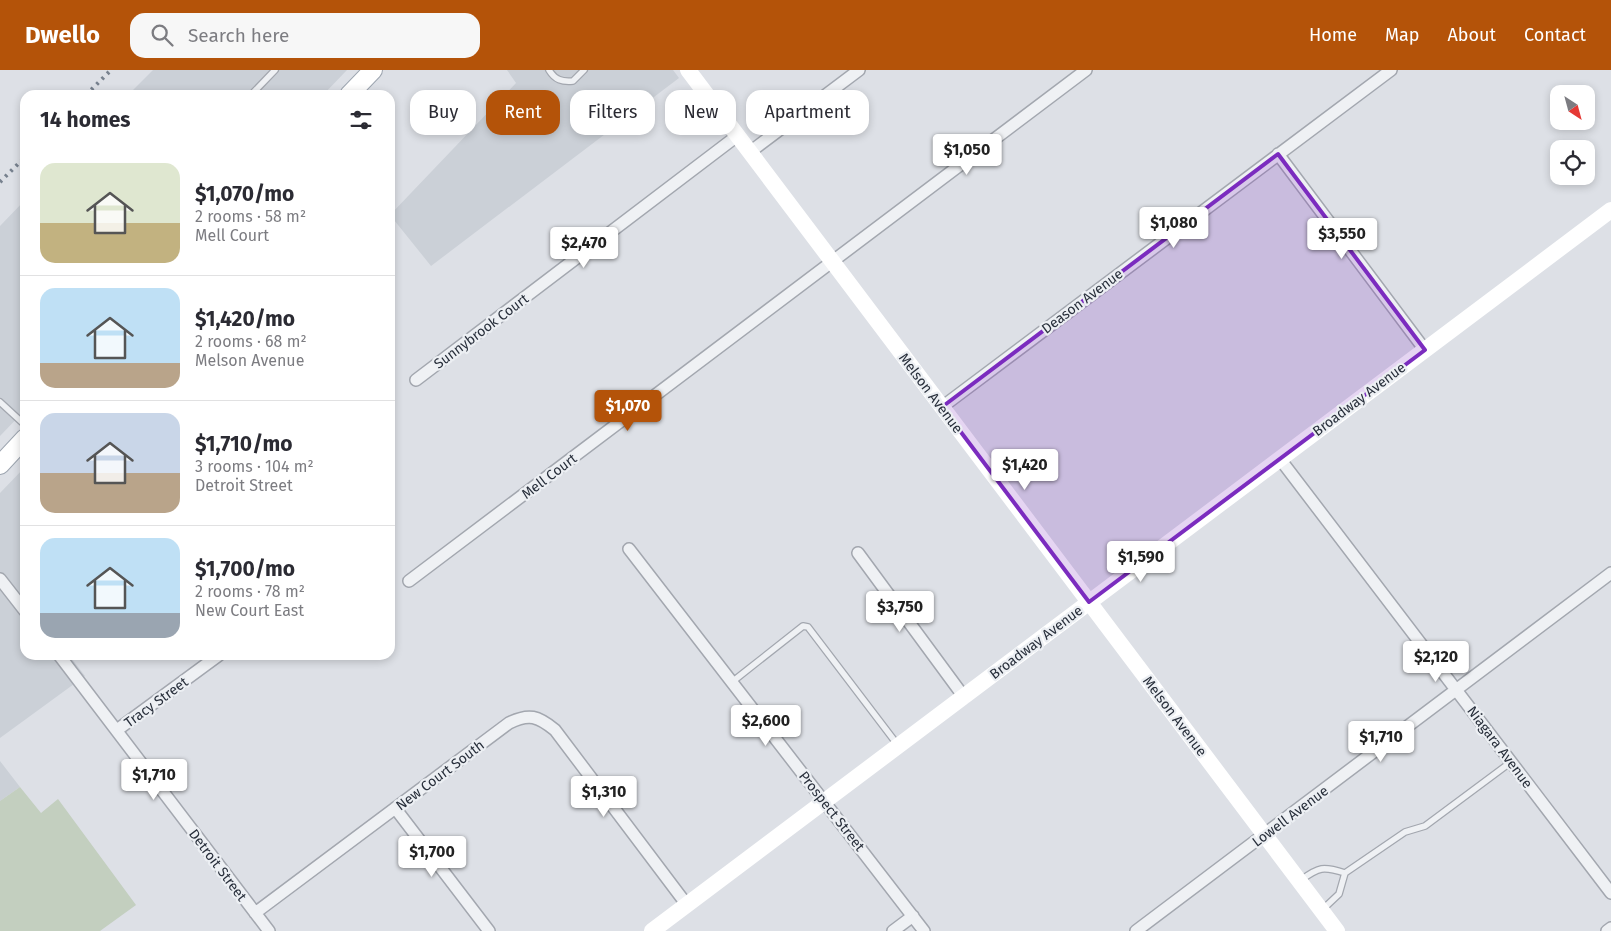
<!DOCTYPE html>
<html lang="en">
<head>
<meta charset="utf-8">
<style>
	body { margin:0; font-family:"Fira Sans",sans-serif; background:#f7f7f7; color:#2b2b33; height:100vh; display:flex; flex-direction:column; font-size:19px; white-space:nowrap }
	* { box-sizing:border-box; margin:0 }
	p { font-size:16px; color:#7c7c81 }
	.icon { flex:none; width:28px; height:28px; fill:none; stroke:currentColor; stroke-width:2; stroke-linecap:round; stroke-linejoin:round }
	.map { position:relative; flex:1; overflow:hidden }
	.sheet { position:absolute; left:20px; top:20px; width:375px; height:570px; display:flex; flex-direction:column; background:#fff; border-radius:15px; box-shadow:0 2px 8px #0003 }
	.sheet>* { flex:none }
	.hud { position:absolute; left:410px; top:20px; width:475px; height:45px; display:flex; gap:10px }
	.needle { width:32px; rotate:144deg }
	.tools { position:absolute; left:1550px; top:15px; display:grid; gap:10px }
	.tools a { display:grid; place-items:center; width:45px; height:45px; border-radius:10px; background:#fff; box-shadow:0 2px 8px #0003; font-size:25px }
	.price { position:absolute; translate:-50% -42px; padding:0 11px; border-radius:5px; background:#fff; color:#222; font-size:16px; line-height:32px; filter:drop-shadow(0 1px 2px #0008) }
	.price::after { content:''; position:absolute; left:50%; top:30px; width:15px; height:11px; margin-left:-8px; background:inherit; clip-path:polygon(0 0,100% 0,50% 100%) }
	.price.current { background:#b45309; color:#fff }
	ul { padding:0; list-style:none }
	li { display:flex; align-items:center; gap:15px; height:125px; padding:0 20px }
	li+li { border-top:1px solid #e1e1e2 }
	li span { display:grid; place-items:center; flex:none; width:140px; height:100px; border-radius:15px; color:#555 }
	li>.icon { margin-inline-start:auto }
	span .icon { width:60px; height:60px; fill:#fffc; stroke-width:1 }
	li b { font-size:21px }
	h2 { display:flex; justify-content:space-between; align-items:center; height:60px; padding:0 20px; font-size:21px }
	.chip { padding:0 18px; border-radius:15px; background:#fff; box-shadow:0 2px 8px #0003; font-size:18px; line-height:45px }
	.chip.current { background:#b45309; color:#fff }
	header { display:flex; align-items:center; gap:30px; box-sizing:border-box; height:70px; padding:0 25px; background:#b45309; color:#fff }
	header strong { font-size:24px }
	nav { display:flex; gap:28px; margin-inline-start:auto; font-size:18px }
	.search { width:350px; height:45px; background:#f7f7f7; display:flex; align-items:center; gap:12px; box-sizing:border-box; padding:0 18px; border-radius:15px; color:#7c7c81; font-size:19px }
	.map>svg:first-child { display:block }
	.built { fill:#cbd0d7 }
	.green { fill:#c3cfbf }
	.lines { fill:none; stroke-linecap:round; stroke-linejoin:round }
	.lane-casing { stroke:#a3a7af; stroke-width:8 }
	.street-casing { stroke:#a3a7af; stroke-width:14 }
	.primary-casing { stroke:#9da5b0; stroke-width:20 }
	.lane { stroke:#eff1f4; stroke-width:5.5 }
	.street { stroke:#eff1f4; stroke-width:11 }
	.secondary { stroke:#fff; stroke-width:16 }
	.primary { stroke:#fff; stroke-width:18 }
	.rail { stroke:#77818e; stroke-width:4; stroke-dasharray:2.5 5; stroke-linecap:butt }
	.marked { fill:#7b2cbf; fill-opacity:0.2; stroke:#7b2cbf; stroke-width:4; stroke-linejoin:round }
	.labels { text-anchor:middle; stroke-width:4.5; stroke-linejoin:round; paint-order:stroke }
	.street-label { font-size:14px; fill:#282f3b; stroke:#eceff3 }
</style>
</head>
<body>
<header>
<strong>Dwello</strong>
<div class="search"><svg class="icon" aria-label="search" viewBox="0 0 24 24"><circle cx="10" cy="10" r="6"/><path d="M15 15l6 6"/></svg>Search here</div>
<nav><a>Home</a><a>Map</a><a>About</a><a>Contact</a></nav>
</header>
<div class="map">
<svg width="1611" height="861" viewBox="0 0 1611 861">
	<rect width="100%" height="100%" fill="#dde0e6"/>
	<path class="built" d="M153,0H347L323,25H128Z
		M507,0H673L679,8L431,196L390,145L516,13Z
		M25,130V340L0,366V156Z
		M25,397V585H69L85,606L0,668V423Z
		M0,691L20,717L0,731Z"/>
	<path class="green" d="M20,717L41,743L58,729L136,835L100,861H0V731Z"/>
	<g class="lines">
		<g class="lane-casing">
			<path id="lane" d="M549,0C555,10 562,12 573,11L584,0
				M251,25L275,0
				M0,332L25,355
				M732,612L803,556L808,557L897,674
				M1301,810C1319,797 1323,796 1345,803L1405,762L1425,756L1511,692
				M1322,840L1339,824L1345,803"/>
		</g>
		<g class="street-casing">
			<path id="street" d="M750,82L859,0
				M1278,84L1425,280
				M416,310L737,66
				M942,337L1391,0
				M1280,389L1611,823
				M629,479L924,861
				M858,483L964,627
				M0,509L25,541
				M409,511L1086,0
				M59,585L269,861
				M117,660L219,585
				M395,738L489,861
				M255,843L509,653C529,643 538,646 555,660L687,835
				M893,861L913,846
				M1136,861L1611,503
				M1607,861L1611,858"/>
		</g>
		<g class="primary-casing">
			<path id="primary" d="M349,25L373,0
				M0,395L25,368"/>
		</g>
		<use href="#lane" class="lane"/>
		<use href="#street" class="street"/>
		<path class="secondary" d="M688,0L1337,861
			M652,861L1611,140"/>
		<use href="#primary" class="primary"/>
		<path class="rail" d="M86,25L111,0
			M0,112L25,87"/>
	</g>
	<path class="marked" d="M1278,84L1425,280L1089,532L942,337Z"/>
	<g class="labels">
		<g class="street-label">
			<text transform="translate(1082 231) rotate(-37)" y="5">Deason Avenue</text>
			<text transform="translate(481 261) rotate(-37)" y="5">Sunnybrook Court</text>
			<text transform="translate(931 323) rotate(53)" y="5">Melson Avenue</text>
			<text transform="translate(1359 329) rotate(-37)" y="5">Broadway Avenue</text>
			<text transform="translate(549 406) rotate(-37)" y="5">Mell Court</text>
			<text transform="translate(1036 572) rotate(-37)" y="5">Broadway Avenue</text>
			<text transform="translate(156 632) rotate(-36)" y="5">Tracy Street</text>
			<text transform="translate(1175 646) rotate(53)" y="5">Melson Avenue</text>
			<text transform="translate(1500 677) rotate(53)" y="5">Niagara Avenue</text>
			<text transform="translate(440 705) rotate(-37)" y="5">New Court South</text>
			<text transform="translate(832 741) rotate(52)" y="5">Prospect Street</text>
			<text transform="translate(1290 746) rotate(-37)" y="5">Lowell Avenue</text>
			<text transform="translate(218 795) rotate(53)" y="5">Detroit Street</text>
		</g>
	</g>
</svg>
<div class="tools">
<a><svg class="needle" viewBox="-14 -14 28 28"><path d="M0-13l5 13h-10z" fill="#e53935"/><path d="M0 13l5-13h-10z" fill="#7c7c81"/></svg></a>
<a><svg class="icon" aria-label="locate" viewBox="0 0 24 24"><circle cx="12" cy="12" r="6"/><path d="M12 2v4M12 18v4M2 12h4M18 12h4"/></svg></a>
</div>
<b class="price" style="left:967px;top:106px">$1,050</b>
<b class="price" style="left:1174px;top:179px">$1,080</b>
<b class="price" style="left:1342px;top:190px">$3,550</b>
<b class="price" style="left:584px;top:199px">$2,470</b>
<b class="price current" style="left:628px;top:362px">$1,070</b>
<b class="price" style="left:1025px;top:421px">$1,420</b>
<b class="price" style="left:1141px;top:513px">$1,590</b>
<b class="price" style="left:900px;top:563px">$3,750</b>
<b class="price" style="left:1436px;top:613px">$2,120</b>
<b class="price" style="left:766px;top:677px">$2,600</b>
<b class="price" style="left:1381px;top:693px">$1,710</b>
<b class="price" style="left:154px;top:731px">$1,710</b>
<b class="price" style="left:604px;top:748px">$1,310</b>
<b class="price" style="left:432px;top:808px">$1,700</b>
<div class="hud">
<a class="chip">Buy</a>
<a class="chip current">Rent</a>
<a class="chip">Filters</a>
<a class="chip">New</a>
<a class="chip">Apartment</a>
</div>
<section class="sheet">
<h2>14 homes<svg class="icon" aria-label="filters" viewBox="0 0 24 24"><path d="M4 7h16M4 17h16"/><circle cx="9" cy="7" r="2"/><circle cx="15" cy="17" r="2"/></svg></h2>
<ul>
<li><span style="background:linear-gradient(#dfe7d0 60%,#c2b280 0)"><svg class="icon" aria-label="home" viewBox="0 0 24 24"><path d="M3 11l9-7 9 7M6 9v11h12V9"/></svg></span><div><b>$1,070/mo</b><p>2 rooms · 58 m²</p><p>Mell Court</p></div></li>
<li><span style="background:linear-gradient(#bfe0f5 75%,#b9a48a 0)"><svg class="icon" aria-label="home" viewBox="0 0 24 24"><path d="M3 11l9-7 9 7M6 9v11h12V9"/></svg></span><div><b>$1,420/mo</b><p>2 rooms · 68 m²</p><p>Melson Avenue</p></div></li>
<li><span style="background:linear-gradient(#c9d6e8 60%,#b9a48a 0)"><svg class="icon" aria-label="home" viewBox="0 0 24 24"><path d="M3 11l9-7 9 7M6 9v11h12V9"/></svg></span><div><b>$1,710/mo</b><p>3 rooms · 104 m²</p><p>Detroit Street</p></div></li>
<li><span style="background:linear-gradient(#bfe0f5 75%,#9aa5b1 0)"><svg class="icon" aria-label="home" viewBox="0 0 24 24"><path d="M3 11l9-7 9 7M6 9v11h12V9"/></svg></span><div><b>$1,700/mo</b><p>2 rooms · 78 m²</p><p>New Court East</p></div></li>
</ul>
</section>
</div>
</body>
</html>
